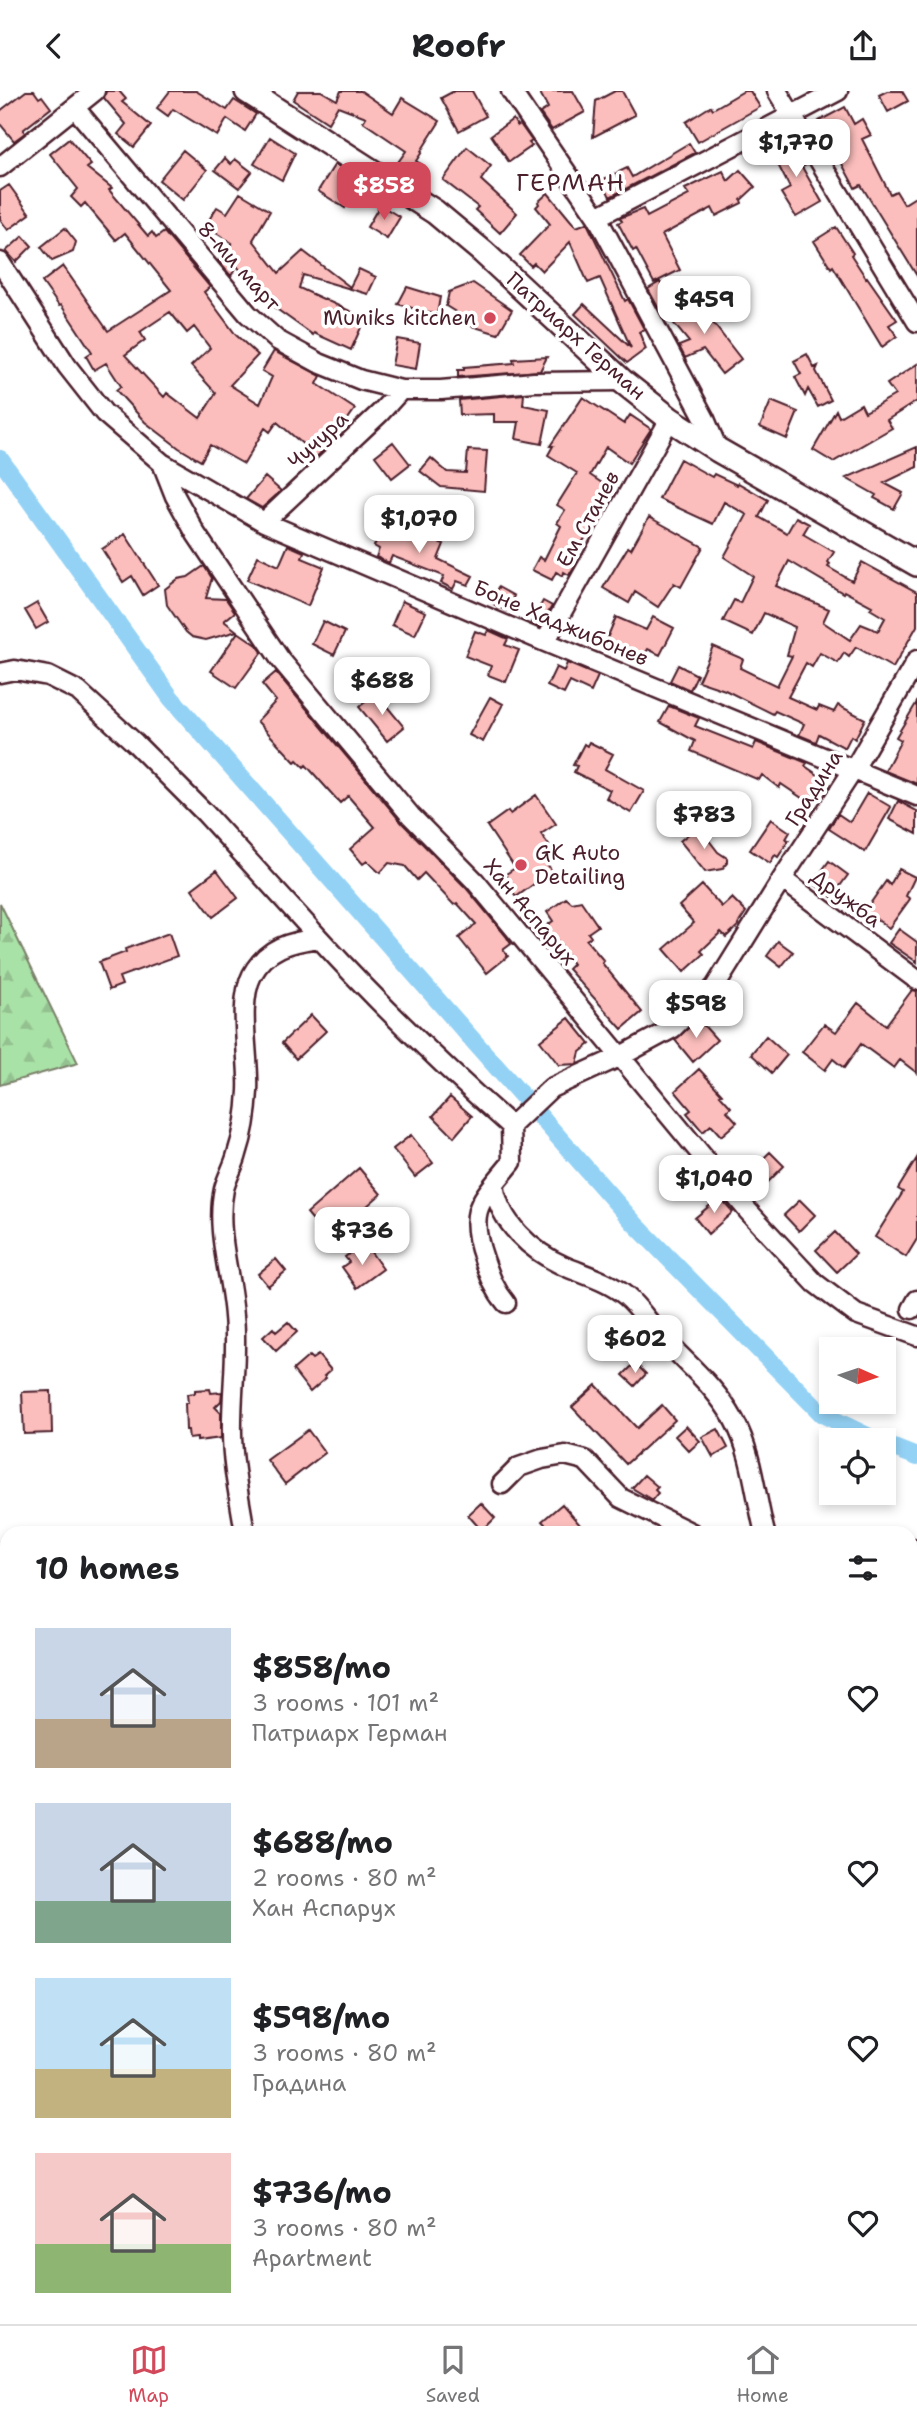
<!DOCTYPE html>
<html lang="en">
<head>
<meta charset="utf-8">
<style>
	body { margin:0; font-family:"Shantell Sans",sans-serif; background:#f6f6f6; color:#202124; height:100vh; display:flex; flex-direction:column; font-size:26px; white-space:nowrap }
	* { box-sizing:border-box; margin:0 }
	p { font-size:23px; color:#757577 }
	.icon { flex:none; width:38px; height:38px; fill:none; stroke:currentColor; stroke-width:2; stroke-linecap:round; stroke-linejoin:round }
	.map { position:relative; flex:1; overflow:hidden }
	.panel { position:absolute; left:0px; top:1435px; width:917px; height:798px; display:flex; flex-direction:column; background:#fff; border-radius:21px 21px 0 0; box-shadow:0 4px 10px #0003 }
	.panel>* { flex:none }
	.needle { width:46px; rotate:93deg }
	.buttons { position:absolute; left:819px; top:1246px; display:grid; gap:14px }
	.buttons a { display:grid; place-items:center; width:77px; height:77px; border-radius:0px; background:#fff; box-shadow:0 4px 10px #0003; font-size:35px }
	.price { position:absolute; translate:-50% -60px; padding:0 16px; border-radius:14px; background:#fff; color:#222; font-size:23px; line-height:46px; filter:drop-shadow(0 2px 4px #0008) }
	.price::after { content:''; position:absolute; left:50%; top:42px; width:21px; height:16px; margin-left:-10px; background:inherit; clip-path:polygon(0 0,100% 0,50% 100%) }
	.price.active { background:#d1495b; color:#fff }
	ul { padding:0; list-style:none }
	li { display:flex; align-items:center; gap:21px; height:175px; padding:0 35px }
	li span { display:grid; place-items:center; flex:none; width:196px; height:140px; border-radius:0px; color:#555 }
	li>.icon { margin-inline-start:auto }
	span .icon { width:84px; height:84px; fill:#fffc; stroke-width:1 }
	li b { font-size:30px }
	h2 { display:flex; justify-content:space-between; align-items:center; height:84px; padding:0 35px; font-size:30px }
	header { display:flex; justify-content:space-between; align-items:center; height:91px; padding:0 35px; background:#fff; font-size:32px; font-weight:700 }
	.menu { display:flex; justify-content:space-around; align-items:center; height:98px; border-top:2px solid #e0e0e0; background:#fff; font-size:19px; color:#757577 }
	.menu a { display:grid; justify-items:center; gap:4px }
	.menu .active { color:#d1495b }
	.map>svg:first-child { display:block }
	.forest { fill:url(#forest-firs); stroke:#7a8069; stroke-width:2 }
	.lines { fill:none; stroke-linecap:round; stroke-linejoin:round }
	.canal { stroke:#94d2f5; stroke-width:18 }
	.building { fill:#fbbebc; stroke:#4a1f2b; stroke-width:2; fill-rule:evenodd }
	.minor-casing { stroke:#4a1f2b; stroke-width:23 }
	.tertiary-casing { stroke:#4a1f2b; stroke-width:28 }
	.minor { stroke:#fff; stroke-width:18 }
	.tertiary { stroke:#fff; stroke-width:23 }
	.poi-dot { fill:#d1495b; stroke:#fff; stroke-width:2.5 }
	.labels { text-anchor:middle; stroke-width:7; stroke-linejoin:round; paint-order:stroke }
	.street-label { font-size:21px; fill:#4a1f2b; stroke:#fff }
	.poi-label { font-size:21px; fill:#4a1f2b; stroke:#fff; text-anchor:end }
	.quarter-label { font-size:24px; letter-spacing:2px; fill:#4a1f2b; stroke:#fff }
</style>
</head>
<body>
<header><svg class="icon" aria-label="back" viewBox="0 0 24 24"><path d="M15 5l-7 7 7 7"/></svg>Roofr<svg class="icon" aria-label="share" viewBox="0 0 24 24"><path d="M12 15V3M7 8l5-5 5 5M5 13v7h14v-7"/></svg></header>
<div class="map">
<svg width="917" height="2233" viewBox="0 0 917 2233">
	<defs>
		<pattern id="forest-firs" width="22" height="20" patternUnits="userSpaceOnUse" patternTransform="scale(1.75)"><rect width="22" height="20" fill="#a9e2a7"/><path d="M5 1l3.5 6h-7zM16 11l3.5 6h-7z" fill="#93c190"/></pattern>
	</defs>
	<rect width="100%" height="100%" fill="#fff"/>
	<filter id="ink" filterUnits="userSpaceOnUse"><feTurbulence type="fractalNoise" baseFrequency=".0143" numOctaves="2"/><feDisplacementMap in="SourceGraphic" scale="14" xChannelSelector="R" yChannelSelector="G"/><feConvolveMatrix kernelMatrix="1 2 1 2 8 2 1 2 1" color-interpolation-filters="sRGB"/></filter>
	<g filter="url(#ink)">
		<path class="forest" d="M0,812L78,972L0,994Z"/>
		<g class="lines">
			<path class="canal" d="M0,368L171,607L635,1133L822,1323L876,1349
				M884,1353L917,1366"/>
		</g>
		<path class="building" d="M26,0H34L39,7L42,5L51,17L23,39L25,42L14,50L0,33V20Z
			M106,0H119L126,8L122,11L151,35L134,56L118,43L126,33L104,7Z
			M170,0H196L227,19L234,9L256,23L245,40L227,28L217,45L173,18L168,25L157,17Z
			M298,0H321L337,9L341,0H361L393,22L402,7L440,30L421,60L422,61L416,70L421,73L413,86L396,74L406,60L363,31L366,26L338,15L328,32L293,9Z
			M454,0H472L486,25L459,40L441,7Z
			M539,0H573L585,21L552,39L540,22L548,17Z
			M615,0H622L635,24L593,46L596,10Z
			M744,0H750L760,16L698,51L686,31L711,15L713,18Z
			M887,0H902L908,10L888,21L879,4Z
			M845,16L854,33L862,28L871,44L862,48L890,103L896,100L904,113L917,105V185L861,94L855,97L819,30Z
			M513,28L517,35L520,33L532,50L529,52L532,55L509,71L491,44Z
			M270,46L295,62L282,89L254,73Z
			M69,48L91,74L87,77L112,97L109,99L148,145L152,141L156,147L164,141L210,196L204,201L236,244L258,264L230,294L260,313L272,286L262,280L274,260L321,285L317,293L355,318L331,352L305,377L299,370L301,368L297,363L305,355L277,331L270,341L265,337L244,373L210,354L201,370L179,357L145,331L116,299L121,295L106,272L94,279L86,265L92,261L61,214L59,215L42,191L63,175L108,240L171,199L125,142L116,149L85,112L81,116L71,106L78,98L50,63ZM170,221L187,242L194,236L210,257L191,275L216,302L200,327L167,302L164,306L125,264L145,249L140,241Z
			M793,48L808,73L802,76L822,111L796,126L781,102L790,97L773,64L781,60L779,55Z
			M689,52L695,62L610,106L602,89L627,77L632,86Z
			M467,56L491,75L481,89L517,122L500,142L475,119L478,116L443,89Z
			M183,59L207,79L183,109L159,89Z
			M225,67L231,73L235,68L252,81L239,97L215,79Z
			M335,73L361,90L345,117L318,100Z
			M740,79L755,96L741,109L742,112L716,125L712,117L662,144L680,179L654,192L636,158L633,160L618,132L622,130L620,127L643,118L647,126L689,104L685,98L723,80L728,90Z
			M9,94L30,123L8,139L0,128V100Z
			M240,102L270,120L253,149L279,182L303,160L350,196L359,178L376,186L368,203L303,184L299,197L363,226V232L351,259L314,242L313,244L264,209L237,175L231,185L218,170L232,152L205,135L217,116L227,122Z
			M548,102L576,136L587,132L625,210L628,208L644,238L639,241L646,258L627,272L575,223L584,213L631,257L600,187L588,192L570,151L542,180L534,172L531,175L520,164L550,133L536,116L539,113L538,111Z
			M380,114L400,126L387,148L367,136Z
			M836,136L853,162L851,164L866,187L867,186L897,229L889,234L897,245L882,256L833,175L831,177L814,150Z
			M65,137L76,151L73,161L52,170L41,156Z
			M23,145L32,155L16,171L6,160Z
			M660,191L676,221L664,227L648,198Z
			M473,192L512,219L498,243L468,234L470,230L446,215L449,201Z
			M407,196L440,206L437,224L398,213Z
			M696,206L713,226L710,228L741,268L722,283L703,259L685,267L679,255L689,251L670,228Z
			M397,248L420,252L416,278L392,274Z
			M807,263L814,277L818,275L816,280L831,309L818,316L808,298L805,305L795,286L801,283L794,270Z
			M547,266L540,280L458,286V279H464V276L514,272L513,268Z
			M917,273V310L887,329L892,337L833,371L813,359L836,319L839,326L861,313L865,321L895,304L887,293Z
			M524,303L523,314L549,319L542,353L516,348L519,331H494V323L460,324L459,309Z
			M583,306L624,333L630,324L651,338L629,372L606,356L590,384L611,398L589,434L592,436L572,468L577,471L569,484L564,481L563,485L556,481L552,489L532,479L539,466L544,469L561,435L557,432L565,419L557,414L577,382L548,364L553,355H550Z
			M771,310L798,321L787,348L760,336Z
			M393,351L410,373L392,387L375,365Z
			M917,356V376L884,392L903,402L894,418L874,407L876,404L846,387Z
			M468,359L487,360L484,400L441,396L420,380L431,367L447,381L466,382Z
			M680,368L712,386L714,383L737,394L738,392L768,409L759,426L787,442L796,426L809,433L803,443L834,461L828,471L830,473L828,476L852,490L862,471L917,501V535L893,577L856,556L849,566L844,562L838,572L820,562L812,576L806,572L788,606L817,619L819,615L834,621L838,614L865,628L855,648L851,645L845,657L819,643L816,651L799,644L804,633L775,620L773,623L725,599L698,590L713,555L743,568L740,577L777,595L792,565L787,564L795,536L764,522L753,544L723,530L734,509L740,512L753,485L724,466L747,424L724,411L713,433L659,408ZM789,470L843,502L844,500L872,515L870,518L885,527L878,540L861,533L850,549L823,531L829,518L776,495Z
			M265,386L281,400L262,417L246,408Z
			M380,412L398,422L391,435L372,424Z
			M649,426L703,456L681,496L674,492L658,516L635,501L629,512L603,497L628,456L631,458Z
			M383,435L420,451L422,445L444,453L438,468L473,485L468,494L457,490L453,498L441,492L444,485L392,465L389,472L376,466L379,458L374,455Z
			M125,443L158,494L143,504L132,485L123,491L102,458Z
			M288,454L304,461L302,467L324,476L308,515L247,489L258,465L279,475Z
			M204,475L212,487L206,507L226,508L235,521L224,530L237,540L206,549L192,546L186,541L167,514L165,498L178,488L188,486Z
			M498,496L514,505L506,520L490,511Z
			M402,510L426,521L415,544L392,534Z
			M543,510L552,515L540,536L531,531Z
			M37,512L48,531L36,538L25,519Z
			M616,526L646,539L653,526L674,537L660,564L648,558L643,567L605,552Z
			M323,530L345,541L334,564L312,553Z
			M488,539L508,548L505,554L519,559L506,591L488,584L491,575L465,565L475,540L486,544Z
			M238,541L257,554L262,561L236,597L211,580Z
			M567,572L598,585L591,601L570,591L564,603L547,595L556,576L564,580Z
			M678,574L697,584L690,599L670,590Z
			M276,581L402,732L467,798L506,845L511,853L503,859L508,865L487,882L459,847L476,833L457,812L454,814L424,782L417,789L405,775L389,772L380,782L367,770L363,773L350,758L375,736L348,705L340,712L306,674L304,676L297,669L295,671L257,630L276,610L262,593Z
			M376,602L404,636L387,650L359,616Z
			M490,606L503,613L483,651L469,644Z
			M917,611V693L885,680L901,649L896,646Z
			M669,615L699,627L695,635L753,658L756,651L766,655L807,672L805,675L824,688L808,711L781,693L779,697L762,684L759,689L691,660L695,650L660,631Z
			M589,651L613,663L605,678L644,700L631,722L606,707L610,699L574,681L577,675L573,674L584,653L587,655Z
			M867,702L891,716L865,761L829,738L838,723L850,731Z
			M536,704L556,733L541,743L555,763L545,770L552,780L516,806L506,792L510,790L506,783L515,777L487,735L508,720L510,723Z
			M898,710L917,720V743L889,728Z
			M771,728L790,741L786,748L789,749L778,766L775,764L770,772L750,759Z
			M698,735L718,761L727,767V772L722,778L705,781L680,750Z
			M829,770L848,784L832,806L813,792Z
			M899,778L915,786L906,805L910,808L889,837L865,820L886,790L890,794Z
			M217,779L238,807L213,826L192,798Z
			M702,794L722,816L732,807L746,821L738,833L739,834L726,846L721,841L701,860L704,863L684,881L664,858L694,832L679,815Z
			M566,807L572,812L581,810L598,835L588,842L591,846L586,849L604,870L602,872L642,921L622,938L568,878L573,873L546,835L553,830L547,821Z
			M899,838L917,851V871L889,852Z
			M169,842L177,865L119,886L122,894L109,899L99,871L126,861L125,858Z
			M778,850L793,861L781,876L767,865Z
			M912,899L917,900V982L900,969L894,977L861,953L844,977L833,968L825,979L802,961L824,933L836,941L858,912L886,934Z
			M311,924L326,940L296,968L282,952Z
			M569,927L590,953L580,961L577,973L559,974L540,950Z
			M698,928L717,949L693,971L675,949Z
			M766,945L787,964L772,982L751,963Z
			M699,978L722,1003L720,1004L731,1016L727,1020L737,1031L721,1045L711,1034L703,1041L687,1022L691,1019L675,1000Z
			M450,1006L472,1025L454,1046L433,1025Z
			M411,1044L433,1072L415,1086L393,1058Z
			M770,1061L784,1075L760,1099L745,1085Z
			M917,1067V1148L906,1166L875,1146L903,1101L898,1098Z
			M359,1077L381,1103L329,1148L307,1122Z
			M720,1106L733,1121L708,1143L695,1127Z
			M800,1109L815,1124L799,1140L784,1124Z
			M835,1141L856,1163L837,1181L816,1159Z
			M368,1157L383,1178L357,1197L342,1176L349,1171L345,1166L356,1158L359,1163Z
			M276,1168L286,1180L268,1195L258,1183Z
			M288,1231L297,1241L276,1260L263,1246L273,1237L276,1241Z
			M318,1264L331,1279L324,1285L326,1287L310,1301L293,1279L309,1265L312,1268Z
			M635,1272L646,1283L635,1295L623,1284Z
			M596,1294L637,1337L662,1314L675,1329L626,1373L572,1316Z
			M210,1298L211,1302L222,1301L221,1310L215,1316L221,1322V1347L197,1350V1347L189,1348L188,1339H186L185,1312H188L187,1303L195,1302V1299Z
			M51,1300L52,1342L24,1343L22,1301Z
			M686,1335L700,1350L689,1360L675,1345Z
			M718,1338L728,1357L713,1366L702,1346Z
			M308,1339L325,1362L285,1393L267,1369Z
			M644,1384L658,1396L655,1399L658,1402L652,1409L632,1397Z
			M481,1412L495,1427L482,1440L468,1424Z
			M562,1413L587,1442H553L542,1430Z"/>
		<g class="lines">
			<g class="minor-casing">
				<path id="minor" d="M511,0L597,126L705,328L718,359
					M777,0L917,231
					M75,17L248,223L277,249L319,272L361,289L401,299H441L534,291L622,290
					M0,76L95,0
					M597,126L838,0
					M0,171L67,275L104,322L162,372L264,431L545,551L917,705
					M162,372L175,405L196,443L280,568L411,725L475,790L748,1120L815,1192L856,1223L917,1245
					M264,431L380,322L401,299
					M545,551L670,328
					M0,582L15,579L48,585L78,600L135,652L205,722L319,847
					M782,788L917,889
					M511,1035L551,997L619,966L673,937L715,896L782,788L854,678L917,569
					M494,1094C499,1131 531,1160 564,1175C585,1184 608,1190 626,1205C640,1217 649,1232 661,1245C686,1272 716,1296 734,1329C753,1364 755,1404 765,1442
					M912,1218L917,1209
					M502,1393L519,1376L542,1368L565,1364L585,1369L621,1407L692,1442
					M245,1442C240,1409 232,1375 232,1342C231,1303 238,1263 234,1225C231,1183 215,1139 224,1098C227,1086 234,1075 237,1063C244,1042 247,1022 248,1000C250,967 237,913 252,884C267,856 290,851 319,847C379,913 443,975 511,1035L512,1071C481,1110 466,1117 484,1168C490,1185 494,1198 506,1212
					M910,1457L917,1458
					M910,1609L917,1620
					M910,1924L917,1935
					M0,2106L7,2089"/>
			</g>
			<g class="tertiary-casing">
				<path id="tertiary" d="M247,0L435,121L483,161L622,290L670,328L718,359L917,473"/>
			</g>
			<use href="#minor" class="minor"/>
			<use href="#tertiary" class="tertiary"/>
		</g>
	</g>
	<g class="poi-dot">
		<circle cx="490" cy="227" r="7"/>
		<circle cx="521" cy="774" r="7"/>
	</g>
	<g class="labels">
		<g class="street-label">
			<text transform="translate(239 175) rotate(48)" y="7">8-ми март</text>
			<text transform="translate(576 245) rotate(42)" y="7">Патриарх Герман</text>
			<text transform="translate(318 349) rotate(-43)" y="7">Чучура</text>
			<text transform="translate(588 428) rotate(-61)" y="7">Ем Станев</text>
			<text transform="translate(561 532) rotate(23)" y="7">Боне Хаджибонев</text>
			<text transform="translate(814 697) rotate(-57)" y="7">Градина</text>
			<text transform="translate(846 807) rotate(37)" y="7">Дружба</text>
			<text transform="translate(530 821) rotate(50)" y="7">Хан Аспарух</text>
		</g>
		<g class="poi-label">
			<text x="476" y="234">Muniks kitchen</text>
			<text x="535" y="769" text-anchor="start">GK Auto<tspan x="535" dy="24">Detailing</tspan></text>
		</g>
		<g class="quarter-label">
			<text x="571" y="100">ГЕРМАН</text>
		</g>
	</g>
</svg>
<div class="buttons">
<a><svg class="needle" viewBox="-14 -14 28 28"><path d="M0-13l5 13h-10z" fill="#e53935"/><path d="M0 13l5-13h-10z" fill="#757577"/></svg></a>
<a><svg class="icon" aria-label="locate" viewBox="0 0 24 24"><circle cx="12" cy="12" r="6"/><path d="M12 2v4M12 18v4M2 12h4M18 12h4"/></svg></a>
</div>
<b class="price" style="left:796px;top:88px">$1,770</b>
<b class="price active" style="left:384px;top:131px">$858</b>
<b class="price" style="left:704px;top:245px">$459</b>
<b class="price" style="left:419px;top:464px">$1,070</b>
<b class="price" style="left:382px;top:626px">$688</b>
<b class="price" style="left:704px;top:760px">$783</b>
<b class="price" style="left:696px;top:949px">$598</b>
<b class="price" style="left:714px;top:1124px">$1,040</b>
<b class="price" style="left:362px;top:1176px">$736</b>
<b class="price" style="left:635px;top:1284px">$602</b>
<section class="panel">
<h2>10 homes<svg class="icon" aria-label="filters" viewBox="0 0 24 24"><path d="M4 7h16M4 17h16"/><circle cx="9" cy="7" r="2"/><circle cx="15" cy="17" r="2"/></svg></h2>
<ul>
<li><span style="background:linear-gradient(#c9d6e8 65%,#b9a48a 0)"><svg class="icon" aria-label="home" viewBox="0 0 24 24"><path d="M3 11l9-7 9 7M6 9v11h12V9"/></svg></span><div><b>$858/mo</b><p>3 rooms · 101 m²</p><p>Патриарх Герман</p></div><svg class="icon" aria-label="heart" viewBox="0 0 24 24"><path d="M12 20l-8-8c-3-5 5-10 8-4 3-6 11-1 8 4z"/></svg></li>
<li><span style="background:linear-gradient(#c9d6e8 70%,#7fa58c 0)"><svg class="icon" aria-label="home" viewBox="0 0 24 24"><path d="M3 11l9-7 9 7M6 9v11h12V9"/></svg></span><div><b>$688/mo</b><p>2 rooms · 80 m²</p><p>Хан Аспарух</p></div><svg class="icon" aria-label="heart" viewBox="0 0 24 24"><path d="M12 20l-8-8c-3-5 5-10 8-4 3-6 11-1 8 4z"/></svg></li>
<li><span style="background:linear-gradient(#bfe0f5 65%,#c2b280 0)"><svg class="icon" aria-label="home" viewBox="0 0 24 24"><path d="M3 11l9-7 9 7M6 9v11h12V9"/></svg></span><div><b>$598/mo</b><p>3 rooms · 80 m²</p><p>Градина</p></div><svg class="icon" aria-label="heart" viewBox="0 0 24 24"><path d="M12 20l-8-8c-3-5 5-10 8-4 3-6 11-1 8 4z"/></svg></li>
<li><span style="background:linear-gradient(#f6c9c9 65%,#8fb573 0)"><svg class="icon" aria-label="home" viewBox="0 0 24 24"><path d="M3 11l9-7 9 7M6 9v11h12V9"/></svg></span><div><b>$736/mo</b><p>3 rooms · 80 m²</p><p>Apartment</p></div><svg class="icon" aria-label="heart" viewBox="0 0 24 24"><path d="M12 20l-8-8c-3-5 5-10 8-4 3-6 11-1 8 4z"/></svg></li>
</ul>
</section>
</div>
<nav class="menu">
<a class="active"><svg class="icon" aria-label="map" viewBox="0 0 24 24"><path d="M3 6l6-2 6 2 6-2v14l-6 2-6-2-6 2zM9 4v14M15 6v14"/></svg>Map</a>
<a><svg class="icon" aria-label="saved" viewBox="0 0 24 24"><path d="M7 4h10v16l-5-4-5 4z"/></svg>Saved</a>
<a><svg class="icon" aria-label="home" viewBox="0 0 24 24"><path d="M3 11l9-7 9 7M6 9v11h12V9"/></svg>Home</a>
</nav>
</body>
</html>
